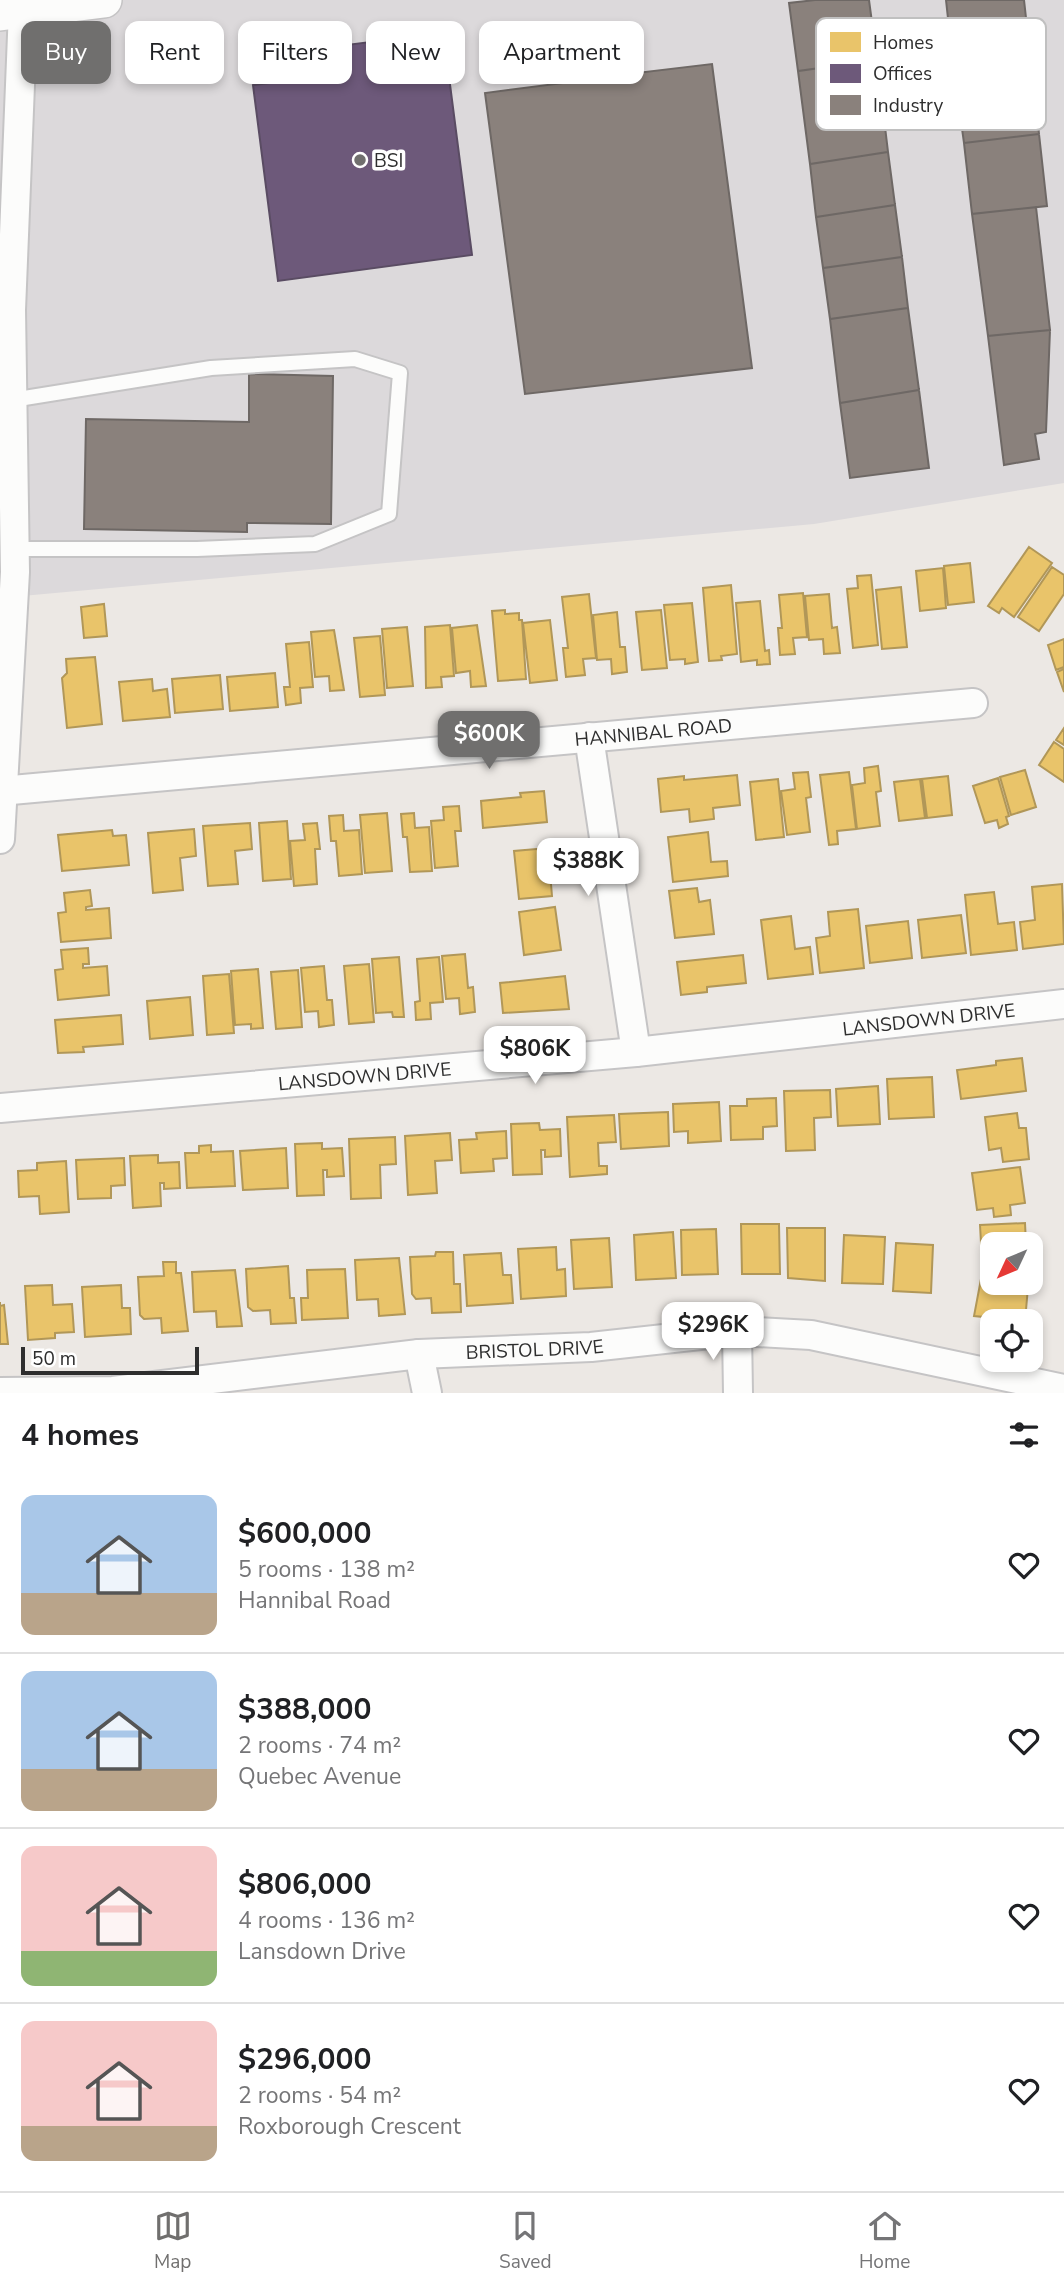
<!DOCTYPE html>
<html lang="en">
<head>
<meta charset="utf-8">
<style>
	body { margin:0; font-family:"Nunito Sans",sans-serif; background:#f6f6f6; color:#202124; height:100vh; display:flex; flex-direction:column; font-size:26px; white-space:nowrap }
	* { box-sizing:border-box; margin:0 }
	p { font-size:23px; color:#757577 }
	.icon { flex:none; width:38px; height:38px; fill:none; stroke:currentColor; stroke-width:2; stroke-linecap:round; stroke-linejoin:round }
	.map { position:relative; height:1393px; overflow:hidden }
	.sheet { display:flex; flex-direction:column; background:#fff; flex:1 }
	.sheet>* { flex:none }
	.hud { position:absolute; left:21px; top:21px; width:700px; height:63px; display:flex; gap:14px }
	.needle { width:46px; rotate:226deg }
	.buttons { position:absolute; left:980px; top:1232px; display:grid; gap:14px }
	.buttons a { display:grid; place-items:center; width:63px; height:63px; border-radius:14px; background:#fff; box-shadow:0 4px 10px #0003; font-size:35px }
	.scale { position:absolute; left:21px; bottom:18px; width:178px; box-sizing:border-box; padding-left:7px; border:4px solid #2e2e2e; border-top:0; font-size:19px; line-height:24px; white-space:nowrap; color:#2e2e2e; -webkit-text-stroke:5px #fff; paint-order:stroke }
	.price { position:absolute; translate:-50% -60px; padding:0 16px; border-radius:14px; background:#fff; color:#222; font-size:23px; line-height:46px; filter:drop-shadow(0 2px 4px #0008) }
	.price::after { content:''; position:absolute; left:50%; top:42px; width:21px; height:16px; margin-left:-10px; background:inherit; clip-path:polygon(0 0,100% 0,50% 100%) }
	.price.active { background:#706f6e; color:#fff }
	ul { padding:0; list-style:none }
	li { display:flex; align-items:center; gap:21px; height:175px; padding:0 21px }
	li+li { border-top:2px solid #e0e0e0 }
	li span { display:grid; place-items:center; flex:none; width:196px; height:140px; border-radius:14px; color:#555 }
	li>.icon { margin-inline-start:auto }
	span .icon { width:84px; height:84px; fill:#fffc; stroke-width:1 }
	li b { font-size:30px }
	h2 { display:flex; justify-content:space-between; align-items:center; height:84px; padding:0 21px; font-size:30px }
	.tag { padding:0 24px; border-radius:14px; background:#fff; box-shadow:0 4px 10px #0003; font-size:24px; line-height:63px }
	.tag.active { background:#706f6e; color:#fff }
	.tabs { display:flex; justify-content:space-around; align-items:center; height:98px; border-top:2px solid #e0e0e0; background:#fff; font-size:19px; color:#757577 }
	.tabs a { display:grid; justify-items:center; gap:4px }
	.tabs .active { color:#706f6e }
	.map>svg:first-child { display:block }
	.industrial { fill:#dcd9db }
	.homes { fill:#e9c46a; stroke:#b19758; stroke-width:2 }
	.offices { fill:#6d597a; stroke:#5a4c63; stroke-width:2 }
	.industry { fill:#8a817c; stroke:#6e6865; stroke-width:2 }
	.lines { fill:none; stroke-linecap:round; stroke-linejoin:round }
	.service-casing { stroke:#c5c4c5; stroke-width:18 }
	.minor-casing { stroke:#c5c4c5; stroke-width:32 }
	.tertiary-casing { stroke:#c5c4c5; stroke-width:38 }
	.service { stroke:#fcfcfb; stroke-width:14 }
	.minor { stroke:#fcfcfb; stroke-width:28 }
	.tertiary { stroke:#fcfcfb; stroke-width:35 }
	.poi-dot { fill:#706f6e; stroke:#fff; stroke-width:2.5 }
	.labels { text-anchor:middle; stroke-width:7; stroke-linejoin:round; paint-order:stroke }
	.poi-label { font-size:19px; fill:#2e2e2e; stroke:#fff; text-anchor:start }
	.street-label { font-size:19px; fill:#2e2e2e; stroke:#fff }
	.key { fill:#fff; stroke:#c0c0c0; stroke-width:2 }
	.key-label { font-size:19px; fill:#2e2e2e }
</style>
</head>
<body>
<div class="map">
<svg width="1064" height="1393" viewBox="0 0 1064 1393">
	<rect width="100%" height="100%" fill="#ece8e4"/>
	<path class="industrial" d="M0,0H1064V483L814,524L0,598Z"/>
	<path class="homes" d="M1029,547L1052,563L1014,617L1002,608L999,613L988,606Z
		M970,563L974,602L948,605L944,566Z
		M1052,567L1064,575V594L1039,631L1018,617Z
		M943,568L946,608L920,611L916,571Z
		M871,575L878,645L853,648L847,589L858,588L857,576Z
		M731,585L737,654L721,656L722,660L709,661L703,588Z
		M901,587L907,647L882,649L876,590Z
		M803,593L807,637L793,638L795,654L780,655L778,628H782L779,595Z
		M589,594L596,658L583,659L585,675L566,677L563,648H568L562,597Z
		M829,594L832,628L837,627L840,653L824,654L823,639L809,640L805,596Z
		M760,601L765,651L769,650L770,664L757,665V660L741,662L736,603Z
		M692,603L698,662L685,664V659L670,660L664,605Z
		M104,604L107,636L84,638L81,607Z
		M505,610V614L519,613V620H522L526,679L498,681L492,611Z
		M661,610L667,668L642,670L636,612Z
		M617,612L620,647H625L627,672L612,674L611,659L597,660L593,615Z
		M550,620L557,680L530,683L523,623Z
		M450,625L454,676L441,677L442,687L426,688L425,627Z
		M477,625L486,686L471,687L470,671L456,673L452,628Z
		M407,627L413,686L387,688L382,629Z
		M334,630L344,690L330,691L329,676L315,677L311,632Z
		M380,636L385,695L360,697L354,638Z
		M1064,639V667L1056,670L1048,645Z
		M309,642L313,687L300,688L301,703L286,705L284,687H290L286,644Z
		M95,657L102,724L67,728L62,678L67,673L66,659Z
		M1064,669V692L1057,672Z
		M275,673L278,707L230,711L227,677Z
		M220,675L223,709L175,713L172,679Z
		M152,679L153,691L167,689L170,717L123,721L119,682Z
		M1064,728V745L1056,740Z
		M1054,742L1064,749V782L1039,765Z
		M878,766L881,791L876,792L880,826L857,829L852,785L865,783L864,768Z
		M1025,770L1036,807L1011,815L1000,777Z
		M808,772L811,797L806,798L810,832L787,835L781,791L795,789L793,773Z
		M849,772L856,829L837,831L838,844L829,845L820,775Z
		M737,775L740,805L713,808L714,819L690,822L689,809L661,812L658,779L684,776V780Z
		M948,776L952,815L927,818L922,779Z
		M998,778L1009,816L1006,817L1008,824L999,828L997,820L985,823L973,786Z
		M778,779L784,837L756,840L750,782Z
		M920,779L925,818L899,821L894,782Z
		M544,791L547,822L483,828L481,801L521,797L520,793Z
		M459,806L461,831H455L458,866L435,868L431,821L444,820L443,807Z
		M387,813L392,871L365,873L360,815Z
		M414,813L415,828L429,827L432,871L410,872L407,837H403L401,814Z
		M343,815L344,831L359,830L362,874L339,876L336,841H331L329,816Z
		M287,821L291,879L263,881L259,823Z
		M250,823L252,849L235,851L238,884L208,886L203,826Z
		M317,823L320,849H315L317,884L294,886L290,841L305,840L303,824Z
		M194,829L196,856L180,858L183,890L153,893L148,833Z
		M112,830L113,836L126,835L129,865L62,871L58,835Z
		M708,832L711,862L727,861L728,876L673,882L668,837Z
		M548,848L552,896L519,899L514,851Z
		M1062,884L1064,944L1023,949L1020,922L1035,920L1032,887Z
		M697,888L699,902L710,900L714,934L675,938L669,891Z
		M90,890L92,906L86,907V910L109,908L111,938L61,942L58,913L66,912L64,893Z
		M994,892L998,924L1014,922L1017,950L971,955L965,895Z
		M555,907L561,950L524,955L519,912Z
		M858,909L864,968L820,973L816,938L830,936L828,912Z
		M961,915L966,953L922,958L918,920Z
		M791,916L795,949L810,947L813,974L768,979L761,920Z
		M908,921L912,958L870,963L866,926Z
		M88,948L89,964H83V968L107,966L109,995L58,1000L55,970L63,969L61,950Z
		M465,954L468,988L473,987L475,1012L460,1014L459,998L446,999L442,956Z
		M743,955L746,983L707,987V992L681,995L677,962Z
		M399,957L404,1017H393L392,1012L376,1013L372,959Z
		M439,957L443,1002L430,1003L431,1019L416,1020L415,1002L420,1001L417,959Z
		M369,964L374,1022L349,1024L344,966Z
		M324,966L327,1000H332L334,1025L319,1027L318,1011L305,1012L301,968Z
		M258,969L263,1028L251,1029V1024L235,1025L231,971Z
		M298,970L302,1027L276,1029L271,972Z
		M229,974L234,1033L207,1035L203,976Z
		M565,976L569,1009L503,1013L500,983Z
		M190,997L193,1035L150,1039L147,1001Z
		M121,1015L123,1044L83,1047L84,1052L58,1053L55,1020Z
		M1022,1058L1026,1091L961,1099L957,1070L996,1065V1061Z
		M932,1077L934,1117L889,1119L887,1079Z
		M878,1086L880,1124L838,1126L836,1089Z
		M830,1090L831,1117L814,1118L815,1150L786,1151L784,1091Z
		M776,1098L777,1126L763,1127V1139L731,1140L730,1106H747V1099Z
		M719,1102L721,1141L688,1143V1131L674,1132L673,1104Z
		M668,1112L669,1146L621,1149L619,1114Z
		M1017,1113L1019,1128H1026L1029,1159L1003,1162L1001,1148L989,1150L985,1117Z
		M614,1115L616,1142L598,1143L599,1166H607V1174L570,1177L567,1117Z
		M539,1123L540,1130L560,1129L561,1156L545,1157V1150H541L542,1174L513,1175L511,1124Z
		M506,1131L507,1158L493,1159L494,1171L461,1173L459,1140L477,1139L476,1133Z
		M450,1133L452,1160L435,1161L437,1193L408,1195L405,1136Z
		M395,1137L396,1164L380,1165L381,1198L351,1199L349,1139Z
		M322,1143V1149L342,1148L344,1176L327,1177V1170H323L324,1195L297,1196L295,1144Z
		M211,1145V1152L233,1151L235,1186L187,1188L185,1153H199V1146Z
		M286,1148L288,1188L243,1190L240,1151Z
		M158,1155V1163L179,1162L180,1188L164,1189V1183H160L161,1206L133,1208L130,1156Z
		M124,1158L125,1185L111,1186V1198L78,1199L76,1160Z
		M66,1161L69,1212L40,1214L39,1196L19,1197L18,1171L37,1170V1163Z
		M1020,1167L1025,1203L1010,1205L1011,1215L994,1217L993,1208L977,1210L972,1173Z
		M1025,1223L1026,1244H992V1260L982,1261L980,1225Z
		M741,1224H779L780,1274H742Z
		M787,1228H825V1281L788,1278Z
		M716,1229L718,1274L682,1275L681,1230Z
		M673,1232L676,1278L636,1280L634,1235Z
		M844,1235L885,1237L883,1284L842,1283Z
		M609,1238L612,1287L574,1289L571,1240Z
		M896,1243L933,1245L931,1293L893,1291Z
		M556,1247L557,1270L565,1269L566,1296L521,1299L518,1249Z
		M436,1252H453L454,1284H460L461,1312L432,1313L431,1298L416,1299L412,1294L410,1257L435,1256Z
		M501,1253L503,1275H511L513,1303L467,1306L464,1255Z
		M399,1258L405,1314L379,1316L378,1299L357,1300L355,1260Z
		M163,1262H176V1273H181L188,1331L162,1333L161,1318L144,1319L140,1315L138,1277L164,1276Z
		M288,1266L290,1298H294L296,1323L271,1324L270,1310L253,1311L248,1307L246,1269Z
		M345,1269L348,1318L302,1320L301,1298H308L307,1270Z
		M235,1270L242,1326L217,1327L216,1311L194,1312L192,1272Z
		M981,1279L1028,1287L1025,1321L974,1316Z
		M52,1285L53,1305L72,1304L74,1332L55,1333V1338L28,1340L25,1286Z
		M121,1285L122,1308H130L131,1334L85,1337L82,1287Z
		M0,1302V1306L4,1305L8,1344H0Z"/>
	<path class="offices" d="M402,38L406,66L447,61L472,255L278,281L253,85L341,74L338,46Z"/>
	<path class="industry" d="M815,0H869L877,60L798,71L789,3Z
		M946,0H1024L1030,54L953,64Z
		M1030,54L1039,134L964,143L953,64Z
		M877,60L888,152L810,164L798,71Z
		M712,64L752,368L525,394L485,93L587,80L585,74L611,71L612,76Z
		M1039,134L1047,206L972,214L964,143Z
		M888,152L895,205L816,217L810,164Z
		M895,205L902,257L823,268L816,217Z
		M1036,207L1050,330L988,336L972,214Z
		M902,257L908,308L830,319L823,268Z
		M908,308L919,390L840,403L830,319Z
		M1050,330L1046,432L1035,434L1039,459L1004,465L988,336Z
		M249,374L333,376L331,524L247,523V532L84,529L86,419L249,422Z
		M919,390L929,468L850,478L840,403Z"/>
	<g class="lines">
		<g class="service-casing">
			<path id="service" d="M12,400L211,368L355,359L400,373L389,514L315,544L197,549H15"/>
		</g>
		<g class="minor-casing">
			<g id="minor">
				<path d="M589,737L636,1052"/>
				<path id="s1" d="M0,791L973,703"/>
				<path d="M0,839L15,572L11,310L23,10"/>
				<path id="s2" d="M0,1108L636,1052L1064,1004"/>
				<path d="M737,1331L738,1393"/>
				<path d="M419,1354L427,1393"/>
				<path id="s3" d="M0,1392L113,1391L419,1354L591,1347L737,1331L811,1335L1064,1389"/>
			</g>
		</g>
		<g class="tertiary-casing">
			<path id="tertiary" d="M0,13L104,0"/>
		</g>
		<use href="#service" class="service"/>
		<use href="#minor" class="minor"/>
		<use href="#tertiary" class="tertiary"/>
	</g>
	<circle class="poi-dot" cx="360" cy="160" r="7"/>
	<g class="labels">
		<g class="poi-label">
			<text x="374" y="167">BSI</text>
		</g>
		<g class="street-label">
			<text dy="7" stroke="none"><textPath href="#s1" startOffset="656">HANNIBAL ROAD</textPath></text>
			<text dy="7" stroke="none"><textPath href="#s2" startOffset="933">LANSDOWN DRIVE</textPath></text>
			<text dy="7" stroke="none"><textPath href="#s2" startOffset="366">LANSDOWN DRIVE</textPath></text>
			<text dy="7" stroke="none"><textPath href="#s3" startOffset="537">BRISTOL DRIVE</textPath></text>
		</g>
	</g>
	<rect x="816" y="18" width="230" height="112" rx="10" class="key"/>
	<rect x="830" y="32" width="31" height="20" fill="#e9c46a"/>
	<rect x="830" y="64" width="31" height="19" fill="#6d597a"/>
	<rect x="830" y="95" width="31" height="20" fill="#8a817c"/>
	<g class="key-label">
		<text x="873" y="49">Homes</text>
		<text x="873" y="80">Offices</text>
		<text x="873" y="112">Industry</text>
	</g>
</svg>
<div class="buttons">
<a><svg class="needle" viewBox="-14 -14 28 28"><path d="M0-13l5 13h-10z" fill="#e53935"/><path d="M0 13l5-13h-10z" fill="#757577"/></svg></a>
<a><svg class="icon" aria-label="locate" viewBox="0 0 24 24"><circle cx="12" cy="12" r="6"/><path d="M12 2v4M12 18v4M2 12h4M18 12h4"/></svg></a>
</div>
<div class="scale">50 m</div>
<b class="price active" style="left:489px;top:771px">$600K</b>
<b class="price" style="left:588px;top:898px">$388K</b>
<b class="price" style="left:535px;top:1086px">$806K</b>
<b class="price" style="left:713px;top:1362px">$296K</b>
<div class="hud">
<a class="tag active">Buy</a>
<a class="tag">Rent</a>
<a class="tag">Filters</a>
<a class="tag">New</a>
<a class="tag">Apartment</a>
</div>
</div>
<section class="sheet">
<h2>4 homes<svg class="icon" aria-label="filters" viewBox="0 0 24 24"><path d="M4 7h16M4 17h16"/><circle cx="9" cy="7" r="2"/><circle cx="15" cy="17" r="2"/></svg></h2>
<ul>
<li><span style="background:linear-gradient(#a9c7e8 70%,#b9a48a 0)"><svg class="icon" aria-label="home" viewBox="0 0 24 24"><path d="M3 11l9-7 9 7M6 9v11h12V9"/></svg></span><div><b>$600,000</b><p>5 rooms · 138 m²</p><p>Hannibal Road</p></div><svg class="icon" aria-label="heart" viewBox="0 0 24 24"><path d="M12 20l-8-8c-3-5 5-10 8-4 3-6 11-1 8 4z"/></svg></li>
<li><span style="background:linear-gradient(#a9c7e8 70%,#b9a48a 0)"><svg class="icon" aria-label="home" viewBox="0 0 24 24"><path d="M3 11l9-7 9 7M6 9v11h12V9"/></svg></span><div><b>$388,000</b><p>2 rooms · 74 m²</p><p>Quebec Avenue</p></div><svg class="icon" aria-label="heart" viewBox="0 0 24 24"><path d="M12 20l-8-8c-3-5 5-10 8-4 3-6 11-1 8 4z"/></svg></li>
<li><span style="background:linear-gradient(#f6c9c9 75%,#8fb573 0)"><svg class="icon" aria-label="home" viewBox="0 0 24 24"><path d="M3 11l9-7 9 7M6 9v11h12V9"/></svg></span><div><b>$806,000</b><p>4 rooms · 136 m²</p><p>Lansdown Drive</p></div><svg class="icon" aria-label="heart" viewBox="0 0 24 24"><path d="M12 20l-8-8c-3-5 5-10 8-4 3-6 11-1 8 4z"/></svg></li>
<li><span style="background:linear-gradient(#f6c9c9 75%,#b9a48a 0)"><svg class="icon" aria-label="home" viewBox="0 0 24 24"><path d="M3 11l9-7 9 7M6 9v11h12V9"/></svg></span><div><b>$296,000</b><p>2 rooms · 54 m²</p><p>Roxborough Crescent</p></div><svg class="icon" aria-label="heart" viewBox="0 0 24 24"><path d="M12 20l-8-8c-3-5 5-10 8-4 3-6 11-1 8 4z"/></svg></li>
</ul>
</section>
<nav class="tabs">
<a class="active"><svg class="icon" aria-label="map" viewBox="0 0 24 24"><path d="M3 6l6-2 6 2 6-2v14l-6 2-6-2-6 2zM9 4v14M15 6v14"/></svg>Map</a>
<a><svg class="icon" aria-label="saved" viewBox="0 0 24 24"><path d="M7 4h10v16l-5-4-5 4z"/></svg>Saved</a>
<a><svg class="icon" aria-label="home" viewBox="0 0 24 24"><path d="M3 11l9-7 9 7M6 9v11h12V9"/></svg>Home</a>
</nav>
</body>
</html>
